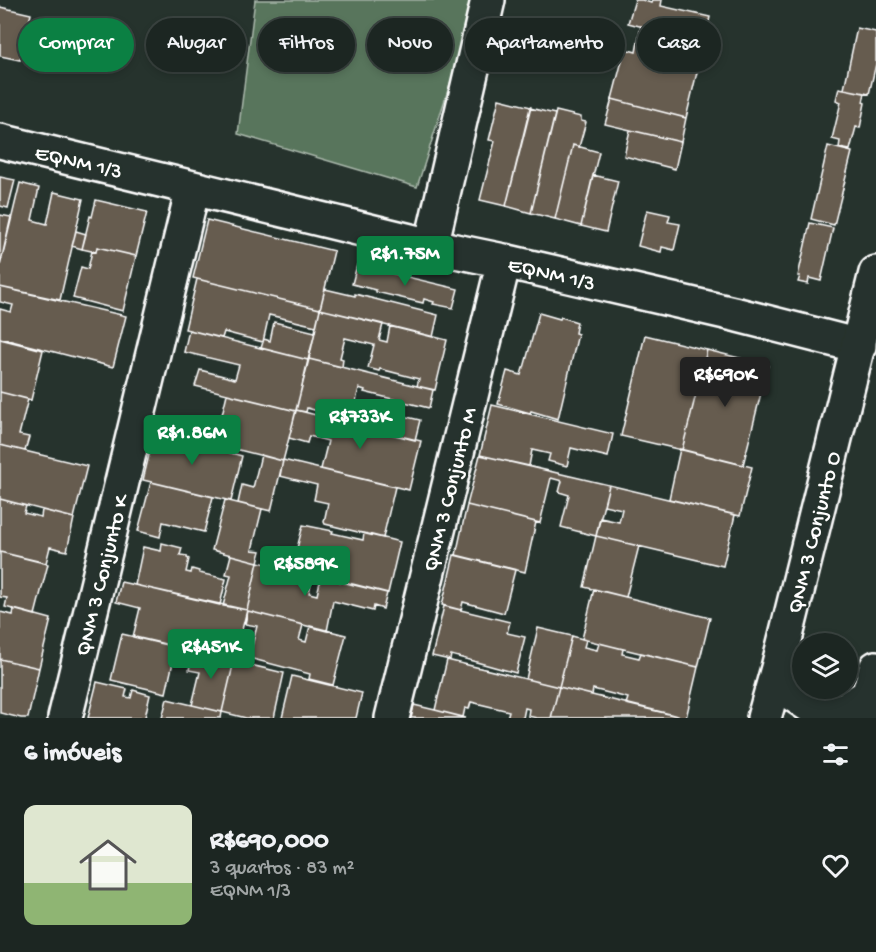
<!DOCTYPE html>
<html lang="pt">
<head>
<meta charset="utf-8">
<style>
	body { margin:0; font-family:"Gochi Hand",sans-serif; background:#252e2a; color:#f1f3f6; height:100vh; display:flex; flex-direction:column; font-size:22px; white-space:nowrap }
	* { box-sizing:border-box; margin:0 }
	p { font-size:20px; color:#a0a5a5 }
	.icon { flex:none; width:33px; height:33px; fill:none; stroke:currentColor; stroke-width:2; stroke-linecap:round; stroke-linejoin:round }
	.map { position:relative; height:718px; overflow:hidden }
	.details { display:flex; flex-direction:column; background:#1c2622; flex:1 }
	.details>* { flex:none }
	.guide { position:absolute; left:18px; top:18px; width:840px; height:54px; display:flex; gap:12px }
	.tools { position:absolute; left:792px; top:633px; display:grid; gap:12px }
	.tools a { display:grid; place-items:center; width:66px; height:66px; border-radius:50%; background:#1c2622; box-shadow:0 3px 9px #0003,0 0 0 2px #3a4340; font-size:30px }
	.price { position:absolute; translate:-50% -51px; padding:0 14px; border-radius:6px; background:#0b8043; color:#fff; font-size:20px; line-height:39px; filter:drop-shadow(0 2px 3px #0008) }
	.price::after { content:''; position:absolute; left:50%; top:36px; width:18px; height:14px; margin-left:-9px; background:inherit; clip-path:polygon(0 0,100% 0,50% 100%) }
	.price.current { background:#222; color:#fff }
	ul { padding:0; list-style:none }
	li { display:flex; align-items:center; gap:18px; height:150px; padding:0 24px }
	li+li { border-top:2px solid #3a4340 }
	li span { display:grid; place-items:center; flex:none; width:168px; height:120px; border-radius:12px; color:#555 }
	li>.icon { margin-inline-start:auto }
	span .icon { width:72px; height:72px; fill:#fffc; stroke-width:1 }
	li b { font-size:26px }
	h2 { display:flex; justify-content:space-between; align-items:center; height:72px; padding:0 24px; font-size:26px }
	.pill { padding:0 21px; border-radius:27px; background:#1c2622; box-shadow:0 3px 9px #0003,0 0 0 2px #3a4340; font-size:21px; line-height:54px }
	.pill.current { background:#0b8043; color:#fff }
	.map>svg:first-child { display:block }
	.green { fill:#59755c; stroke:#acbaae; stroke-width:1.5 }
	.building { fill:#665c50; stroke:#fff; stroke-width:1.5 }
	.lines { fill:none; stroke-linecap:round; stroke-linejoin:round }
	.street-casing { stroke:#fff; stroke-width:38 }
	.secondary-casing { stroke:#fff; stroke-width:38 }
	.street { stroke:#26332d; stroke-width:33 }
	.secondary { stroke:#26332d; stroke-width:33 }
	.labels { text-anchor:middle; stroke-width:4.5; stroke-linejoin:round; paint-order:stroke }
	.street-label { font-size:22px; fill:#fff; stroke:#26332d }
</style>
</head>
<body>
<div class="map">
<svg width="876" height="718" viewBox="0 0 876 718">
	<rect width="100%" height="100%" fill="#26332d"/>
	<filter id="ink" filterUnits="userSpaceOnUse"><feTurbulence type="fractalNoise" baseFrequency=".0167" numOctaves="2"/><feDisplacementMap in="SourceGraphic" scale="12" xChannelSelector="R" yChannelSelector="G"/><feConvolveMatrix kernelMatrix="1 2 1 2 8 2 1 2 1" color-interpolation-filters="sRGB"/></filter>
	<g filter="url(#ink)">
		<path class="green" d="M255,0H473L471,18L417,187L238,134Z"/>
		<path class="building" d="M635,0H642L651,3L652,0H662L661,6L710,17L704,43L628,23Z
			M0,7L31,14L20,60L0,56Z
			M641,26L704,43L686,118L612,99L625,49L636,52Z
			M857,28L876,32V64L869,94L844,89Z
			M839,88L865,93L863,102L865,103L860,128L856,127L850,150L839,148L840,141L832,139L841,102L836,100Z
			M499,99L531,107L506,206L480,200L495,141L489,140Z
			M612,99L686,118L681,142L605,124Z
			M530,108L555,114L531,213L506,206Z
			M556,111L581,117V121L586,122L579,147L573,145L555,219L531,213Z
			M630,130L681,142L675,169L624,156Z
			M573,145L599,152L581,226L555,219Z
			M828,146L852,152L834,225L811,219Z
			M593,175L618,181L606,232L581,226Z
			M0,177L15,180L8,208L0,206Z
			M20,183L39,188L32,220L47,224L54,192L83,199L60,300L0,287V266Z
			M96,200L147,212L136,256L97,247L96,252L82,249L90,216L92,217Z
			M647,210L670,215L668,222L680,224L674,250L662,247L661,252L638,246Z
			M0,215L11,217L0,266Z
			M207,220L334,251L320,309L193,278Z
			M810,223L833,228L821,281L809,278L808,284L798,282L800,276H798Z
			M76,231L86,234L82,249L72,246Z
			M97,247L136,256L123,311L73,298L81,267L88,269L92,251L96,252Z
			M357,265L458,289L453,308L433,304L434,302L424,299L423,303L376,292V290L352,284Z
			M197,279L320,309L316,326L269,315L263,342L224,332L222,338L185,329Z
			M0,287L126,316L113,367L0,338V309L11,312L13,305L0,302Z
			M325,289L355,296V294L438,315L433,337L320,309Z
			M320,309L383,324L379,340L387,342L390,326L447,340L435,390L417,386L419,379L380,369L379,371L368,368L374,345L345,338L340,358L343,359L342,367L309,359Z
			M539,313L560,319L561,317L577,322L575,333L578,334L558,419L531,411L530,413L498,404L507,371L521,375L523,368H524Z
			M274,322L315,332L308,360L261,348L264,339L270,341Z
			M189,330L308,360L296,411L195,386L200,370L235,379L239,365L184,352Z
			M645,335L707,350L682,450L621,436Z
			M0,339L43,350L31,400L0,392Z
			M707,350L768,365L743,465L682,450Z
			M309,359L433,390L429,408L364,392L365,390L359,388L355,405L420,420L415,440L342,422L343,418L307,408L306,412L296,410Z
			M0,392L28,399L19,435L29,437L25,451L0,445Z
			M227,394L296,411L283,461L215,444Z
			M492,405L613,434L608,457L571,448L567,466L548,461L550,454L532,450L529,466L480,455Z
			M296,410L421,441L409,490L321,469L328,441L309,436L307,443L289,438Z
			M155,430L228,447L227,452L242,456L231,501L143,480Z
			M0,445L87,466L74,518L0,499Z
			M680,449L752,467L740,516L669,499Z
			M261,455L283,461L271,511L238,503L242,485L253,488Z
			M480,455L609,485L596,536L561,527L569,495L559,492L562,481L551,478L540,523L467,505Z
			M283,460L395,487L383,538L325,524L324,522L328,503L314,500L317,485L280,476Z
			M151,482L213,497L204,532L163,522L160,537L138,531Z
			M609,485L735,515L723,566L596,536L600,518L619,522L622,509L604,505Z
			M0,499L26,506L24,513L41,517L42,510L74,518L67,551L50,547L46,563L0,552Z
			M225,500L262,509L252,550L261,551L258,562L212,550Z
			M467,505L536,522L525,572L456,555Z
			M303,525L333,531L332,533L363,540L364,533L400,542L388,593L325,577L327,568L294,560Z
			M596,536L639,546L626,597L584,587Z
			M162,543L182,548L180,555L187,556V558L189,559L186,572L191,573L192,569L199,571V573L226,579L220,605L135,585L143,547L161,551Z
			M0,552L48,564L35,615L5,607L7,598L0,597Z
			M231,555L258,562L247,610L223,606L231,575L226,574Z
			M454,555L515,570L504,613L463,602L461,610L442,605Z
			M258,562L313,575L309,593L317,595L321,577L387,593L383,609L374,606L373,611L333,601L327,631L248,611L247,610Z
			M121,582L247,610L234,661L133,637L140,608L116,602Z
			M594,589L710,618L698,667L582,639Z
			M444,606L510,622L507,633L525,637L516,673L451,655L450,660L432,656Z
			M14,609L51,619L39,668L0,659V612L13,615Z
			M248,611L303,625L299,640L306,642L310,626L346,635L333,685L309,679L310,674L249,658L257,626L245,624Z
			M538,628L572,636L559,687L526,679Z
			M122,634L174,646L171,658H174L166,693L111,680Z
			M572,636L586,640L584,647L597,650L599,643L623,649L622,654L639,658L641,653L698,667L686,718L626,704L628,698L593,689L592,695L559,687Z
			M193,651L234,661L222,712L192,705L200,672L189,670Z
			M0,659L39,668L28,718H21L0,713Z
			M447,660L559,687L551,718H537L528,716L529,709L525,708L523,718H507L509,711L471,702L469,709L465,708L463,717L435,710Z
			M234,661L284,673L274,718H246L222,712Z
			M292,676L362,693L356,718H282Z
			M97,682L127,689L125,697L131,698L133,690L150,695L145,717L148,718H88Z
			M559,687L670,714L684,718H551Z
			M167,699L222,712L221,718H162Z
			M414,705L435,710L466,718H411Z"/>
		<g class="lines">
			<g class="street-casing">
				<path id="street" d="M0,141L431,246L504,261L738,315L859,346
					M431,246L488,0
					M65,718L193,188
					M392,718L504,261"/>
			</g>
			<g class="secondary-casing">
				<path id="secondary" d="M778,668L791,693L815,709L843,710L868,696
					M764,718L778,668L876,273
					M865,718L868,696L876,668"/>
			</g>
			<use href="#street" class="street"/>
			<use href="#secondary" class="secondary"/>
		</g>
	</g>
	<g class="labels">
		<g class="street-label">
			<text transform="translate(79 160) rotate(13)" y="8">EQNM 1/3</text>
			<text transform="translate(552 272) rotate(13)" y="8">EQNM 1/3</text>
			<text transform="translate(448 489) rotate(-76)" y="8">QNM 3 Conjunto M</text>
			<text transform="translate(812 532) rotate(-76)" y="8">QNM 3 Conjunto O</text>
			<text transform="translate(100 575) rotate(-76)" y="8">QNM 3 Conjunto K</text>
		</g>
	</g>
</svg>
<div class="tools">
<a><svg class="icon" aria-label="layers" viewBox="0 0 24 24"><path d="M12 4l9 5-9 5-9-5zM3 14l9 5 9-5"/></svg></a>
</div>
<b class="price" style="left:405px;top:287px">R$1.75M</b>
<b class="price current" style="left:725px;top:408px">R$690K</b>
<b class="price" style="left:360px;top:450px">R$733K</b>
<b class="price" style="left:192px;top:466px">R$1.86M</b>
<b class="price" style="left:305px;top:597px">R$589K</b>
<b class="price" style="left:211px;top:680px">R$451K</b>
<div class="guide">
<a class="pill current">Comprar</a>
<a class="pill">Alugar</a>
<a class="pill">Filtros</a>
<a class="pill">Novo</a>
<a class="pill">Apartamento</a>
<a class="pill">Casa</a>
</div>
</div>
<section class="details">
<h2>6 imóveis<svg class="icon" aria-label="filters" viewBox="0 0 24 24"><path d="M4 7h16M4 17h16"/><circle cx="9" cy="7" r="2"/><circle cx="15" cy="17" r="2"/></svg></h2>
<ul>
<li><span style="background:linear-gradient(#dfe7d0 65%,#8fb573 0)"><svg class="icon" aria-label="home" viewBox="0 0 24 24"><path d="M3 11l9-7 9 7M6 9v11h12V9"/></svg></span><div><b>R$690,000</b><p>3 quartos · 83 m²</p><p>EQNM 1/3</p></div><svg class="icon" aria-label="heart" viewBox="0 0 24 24"><path d="M12 20l-8-8c-3-5 5-10 8-4 3-6 11-1 8 4z"/></svg></li>
</ul>
</section>
</body>
</html>
